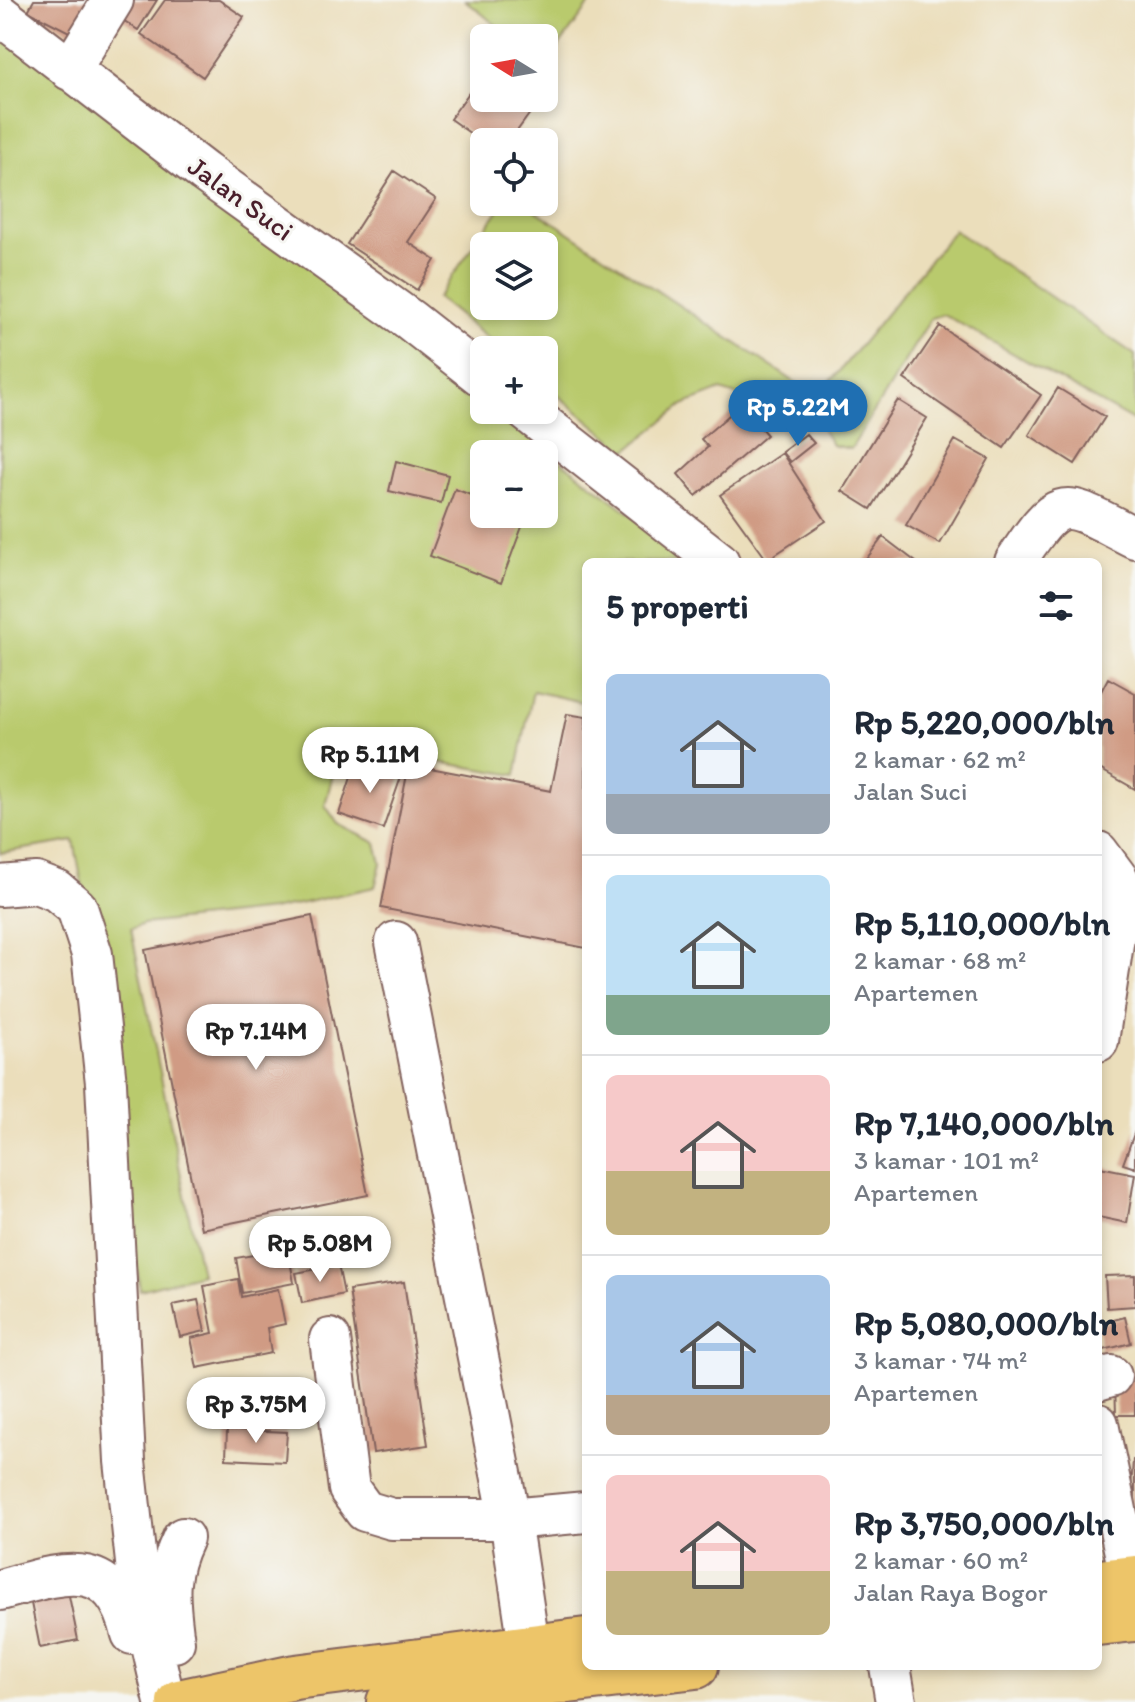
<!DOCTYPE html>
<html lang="id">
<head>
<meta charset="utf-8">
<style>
	body { margin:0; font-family:Itim,sans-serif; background:#f6f6f7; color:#1f2937; height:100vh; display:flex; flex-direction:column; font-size:30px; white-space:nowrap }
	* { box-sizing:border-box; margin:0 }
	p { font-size:26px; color:#747a83 }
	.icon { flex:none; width:44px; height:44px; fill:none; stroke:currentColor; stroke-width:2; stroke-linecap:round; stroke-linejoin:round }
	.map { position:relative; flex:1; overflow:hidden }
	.panel { position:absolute; left:582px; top:558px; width:520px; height:1112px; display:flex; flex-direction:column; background:#fff; border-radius:12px; box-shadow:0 4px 12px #0003 }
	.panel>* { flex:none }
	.needle { width:52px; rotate:281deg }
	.tools { position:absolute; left:470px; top:24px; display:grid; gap:16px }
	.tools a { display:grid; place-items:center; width:88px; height:88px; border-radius:12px; background:#fff; box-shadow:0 4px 12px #0003; font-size:40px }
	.price { position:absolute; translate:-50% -68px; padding:0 18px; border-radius:28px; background:#fff; color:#222; font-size:26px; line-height:52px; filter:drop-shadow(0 2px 4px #0008) }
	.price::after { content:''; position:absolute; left:50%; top:48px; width:24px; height:18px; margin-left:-12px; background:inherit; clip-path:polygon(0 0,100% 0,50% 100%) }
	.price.on { background:#1f6fb2; color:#fff }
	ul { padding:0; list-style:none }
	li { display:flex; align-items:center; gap:24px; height:200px; padding:0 24px }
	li+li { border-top:2px solid #e0e1e3 }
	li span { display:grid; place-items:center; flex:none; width:224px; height:160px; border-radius:12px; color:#555 }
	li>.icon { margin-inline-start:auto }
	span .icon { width:96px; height:96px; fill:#fffc; stroke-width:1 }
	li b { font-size:34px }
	h2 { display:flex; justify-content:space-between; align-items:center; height:96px; padding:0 24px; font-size:34px }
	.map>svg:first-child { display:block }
	.green { fill:#b9ca6d; stroke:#82744c; stroke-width:2; fill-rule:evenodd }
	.building { fill:#d09b84 }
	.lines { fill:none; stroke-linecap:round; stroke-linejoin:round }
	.minor-casing { stroke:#82625d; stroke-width:44 }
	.highway-casing { stroke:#82625d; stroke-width:48 }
	.minor { stroke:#fff; stroke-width:40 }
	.highway { stroke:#edc569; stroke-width:44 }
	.labels { text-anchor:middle; stroke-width:6; stroke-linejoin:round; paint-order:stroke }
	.street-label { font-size:28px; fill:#4a1f2b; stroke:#f6f6f2 }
</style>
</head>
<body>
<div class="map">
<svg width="1135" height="1702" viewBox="0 0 1135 1702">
	<rect width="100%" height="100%" fill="#f6f6f2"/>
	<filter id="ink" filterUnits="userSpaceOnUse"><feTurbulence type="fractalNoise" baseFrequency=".0125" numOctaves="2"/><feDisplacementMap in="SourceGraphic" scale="16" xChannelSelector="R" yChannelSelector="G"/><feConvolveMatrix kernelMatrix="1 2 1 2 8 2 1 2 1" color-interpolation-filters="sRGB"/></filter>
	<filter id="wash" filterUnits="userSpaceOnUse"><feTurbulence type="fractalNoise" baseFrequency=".006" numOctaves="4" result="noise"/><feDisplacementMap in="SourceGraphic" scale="32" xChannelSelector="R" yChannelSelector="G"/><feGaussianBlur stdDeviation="1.8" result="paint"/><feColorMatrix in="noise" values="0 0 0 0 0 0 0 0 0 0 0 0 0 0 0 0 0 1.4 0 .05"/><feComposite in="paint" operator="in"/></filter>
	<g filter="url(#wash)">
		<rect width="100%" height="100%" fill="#ebdebb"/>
		<path class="green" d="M465,0H593L545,65L544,38H512Z
			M0,26L484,403V410H493L695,562H586V703L533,691L516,775L349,747L334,770L325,805L338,824L376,843L381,863L375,887L272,910L143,924L131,929L201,1274L140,1290L88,915L74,841L0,853ZM484,454H544V514H484Z
			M504,202H523L816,396L838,373L954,230L1135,355V422L943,314L931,318L851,449L832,445L818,422L721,390L683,405L626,451L544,384V350H502L437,298ZM484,246H544V306H484Z"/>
		<g id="blocks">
			<path class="building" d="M34,0H90L73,34L28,11Z
				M119,0H157L138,30L111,12Z
				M165,0H219L244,17L203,77L141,34Z
				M484,72V98H541L509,142L484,143L450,119Z
				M394,171L436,199L408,242L435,260L417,290L347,244Z
				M940,326L1041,395L1004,448L904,379Z
				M1058,388L1105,417L1075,464L1029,435Z
				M898,400L927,418L871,509L842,491Z
				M741,405L767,435L696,496L678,474L708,447L701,439Z
				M806,434L814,443L790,462L782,452Z
				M955,440L989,459L940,544L906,525Z
				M782,453L826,521L767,560L720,495Z
				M396,461L448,475L441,503L389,491Z
				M455,489L484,500V514L526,516L501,583L430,556Z
				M883,537L916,562H864Z
				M1108,678L1135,693V789L1098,768V697Z
				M567,714L586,717V948L381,908L409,764L551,791Z
				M356,762L401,777L383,829L339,814Z
				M312,916L368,1195L201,1229L145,950Z
				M1135,1131V1168L1123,1164Z
				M1100,1167L1135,1174L1127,1223L1098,1217Z
				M288,1249L294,1283L242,1293L236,1258Z
				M338,1265L344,1294L302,1303L296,1273Z
				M1135,1275V1306L1107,1308L1105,1276Z
				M238,1279L241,1297L278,1289L285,1324L267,1328L271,1353L197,1368L191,1338L213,1333L204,1286Z
				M404,1282L428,1445L373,1453L349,1290Z
				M198,1300L205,1331L180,1337L173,1305Z
				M1125,1317L1131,1343L1100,1351L1098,1324Z
				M1135,1379V1415H1116L1115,1380Z
				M227,1429L287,1432L285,1462L226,1459Z
				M1133,1460H1135V1505H1130Z
				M68,1591L78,1640L40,1648L30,1598Z"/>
		</g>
	</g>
	<g filter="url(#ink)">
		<use href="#blocks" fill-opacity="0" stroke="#82625d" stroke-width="2"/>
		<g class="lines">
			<g class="minor-casing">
				<path id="minor" d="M0,15L204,172L410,320L484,378
					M70,70L113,0
					M525,410L719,562
					M1015,562C1062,490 1062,501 1135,538
					M1098,852L1118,879L1120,898L1098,1041
					M0,886L36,883L57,891L77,908L92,954L106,1083L125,1461L139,1590L165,1702
					M396,942L510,1519L534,1679
					M330,1339L349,1489L365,1511L392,1519H510L586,1512
					M1098,1380L1111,1376
					M1098,1424L1135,1601
					M0,1590C62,1573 112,1553 132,1634
					M174,1642C169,1601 164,1577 183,1538
					M890,1666L896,1702"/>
			</g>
			<g class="highway-casing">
				<path id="highway" d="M1098,1582L1135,1578
					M1098,1623L1135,1619
					M179,1702L295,1677L586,1640
					M389,1702L696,1666"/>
			</g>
			<use href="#minor" class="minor"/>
			<use href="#highway" class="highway"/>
		</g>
	</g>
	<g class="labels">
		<g class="street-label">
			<text transform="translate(241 198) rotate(36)" y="10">Jalan Suci</text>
		</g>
	</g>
</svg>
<div class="tools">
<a><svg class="needle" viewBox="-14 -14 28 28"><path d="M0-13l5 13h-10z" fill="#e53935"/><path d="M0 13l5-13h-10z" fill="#747a83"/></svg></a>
<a><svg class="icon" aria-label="locate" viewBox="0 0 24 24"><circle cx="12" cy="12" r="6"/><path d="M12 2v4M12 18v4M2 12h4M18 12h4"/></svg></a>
<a><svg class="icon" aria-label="layers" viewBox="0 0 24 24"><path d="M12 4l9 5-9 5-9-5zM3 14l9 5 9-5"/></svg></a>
<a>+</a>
<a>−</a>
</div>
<b class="price on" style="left:798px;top:448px">Rp 5.22M</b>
<b class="price" style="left:370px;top:795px">Rp 5.11M</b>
<b class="price" style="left:256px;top:1072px">Rp 7.14M</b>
<b class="price" style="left:320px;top:1284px">Rp 5.08M</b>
<b class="price" style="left:256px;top:1445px">Rp 3.75M</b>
<section class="panel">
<h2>5 properti<svg class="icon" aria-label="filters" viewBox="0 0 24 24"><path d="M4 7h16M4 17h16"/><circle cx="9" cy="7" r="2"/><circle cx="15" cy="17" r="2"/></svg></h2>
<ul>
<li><span style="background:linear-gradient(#a9c7e8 75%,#9aa5b1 0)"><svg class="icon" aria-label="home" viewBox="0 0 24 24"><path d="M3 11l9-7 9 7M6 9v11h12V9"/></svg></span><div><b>Rp 5,220,000/bln</b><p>2 kamar · 62 m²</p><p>Jalan Suci</p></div></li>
<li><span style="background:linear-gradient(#bfe0f5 75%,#7fa58c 0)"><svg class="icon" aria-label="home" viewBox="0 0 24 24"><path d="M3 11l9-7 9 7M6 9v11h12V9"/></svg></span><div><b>Rp 5,110,000/bln</b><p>2 kamar · 68 m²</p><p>Apartemen</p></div></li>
<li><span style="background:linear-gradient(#f6c9c9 60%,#c2b280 0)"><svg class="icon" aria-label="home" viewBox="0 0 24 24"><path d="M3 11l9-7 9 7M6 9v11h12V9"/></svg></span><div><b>Rp 7,140,000/bln</b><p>3 kamar · 101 m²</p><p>Apartemen</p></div></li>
<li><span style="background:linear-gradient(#a9c7e8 75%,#b9a48a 0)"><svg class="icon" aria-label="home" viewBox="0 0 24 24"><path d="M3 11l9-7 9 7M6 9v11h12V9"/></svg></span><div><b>Rp 5,080,000/bln</b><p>3 kamar · 74 m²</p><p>Apartemen</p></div></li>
<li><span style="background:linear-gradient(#f6c9c9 60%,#c2b280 0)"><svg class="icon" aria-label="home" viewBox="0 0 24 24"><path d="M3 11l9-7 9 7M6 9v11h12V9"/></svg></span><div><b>Rp 3,750,000/bln</b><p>2 kamar · 60 m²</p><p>Jalan Raya Bogor</p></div></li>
</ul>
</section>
</div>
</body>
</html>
